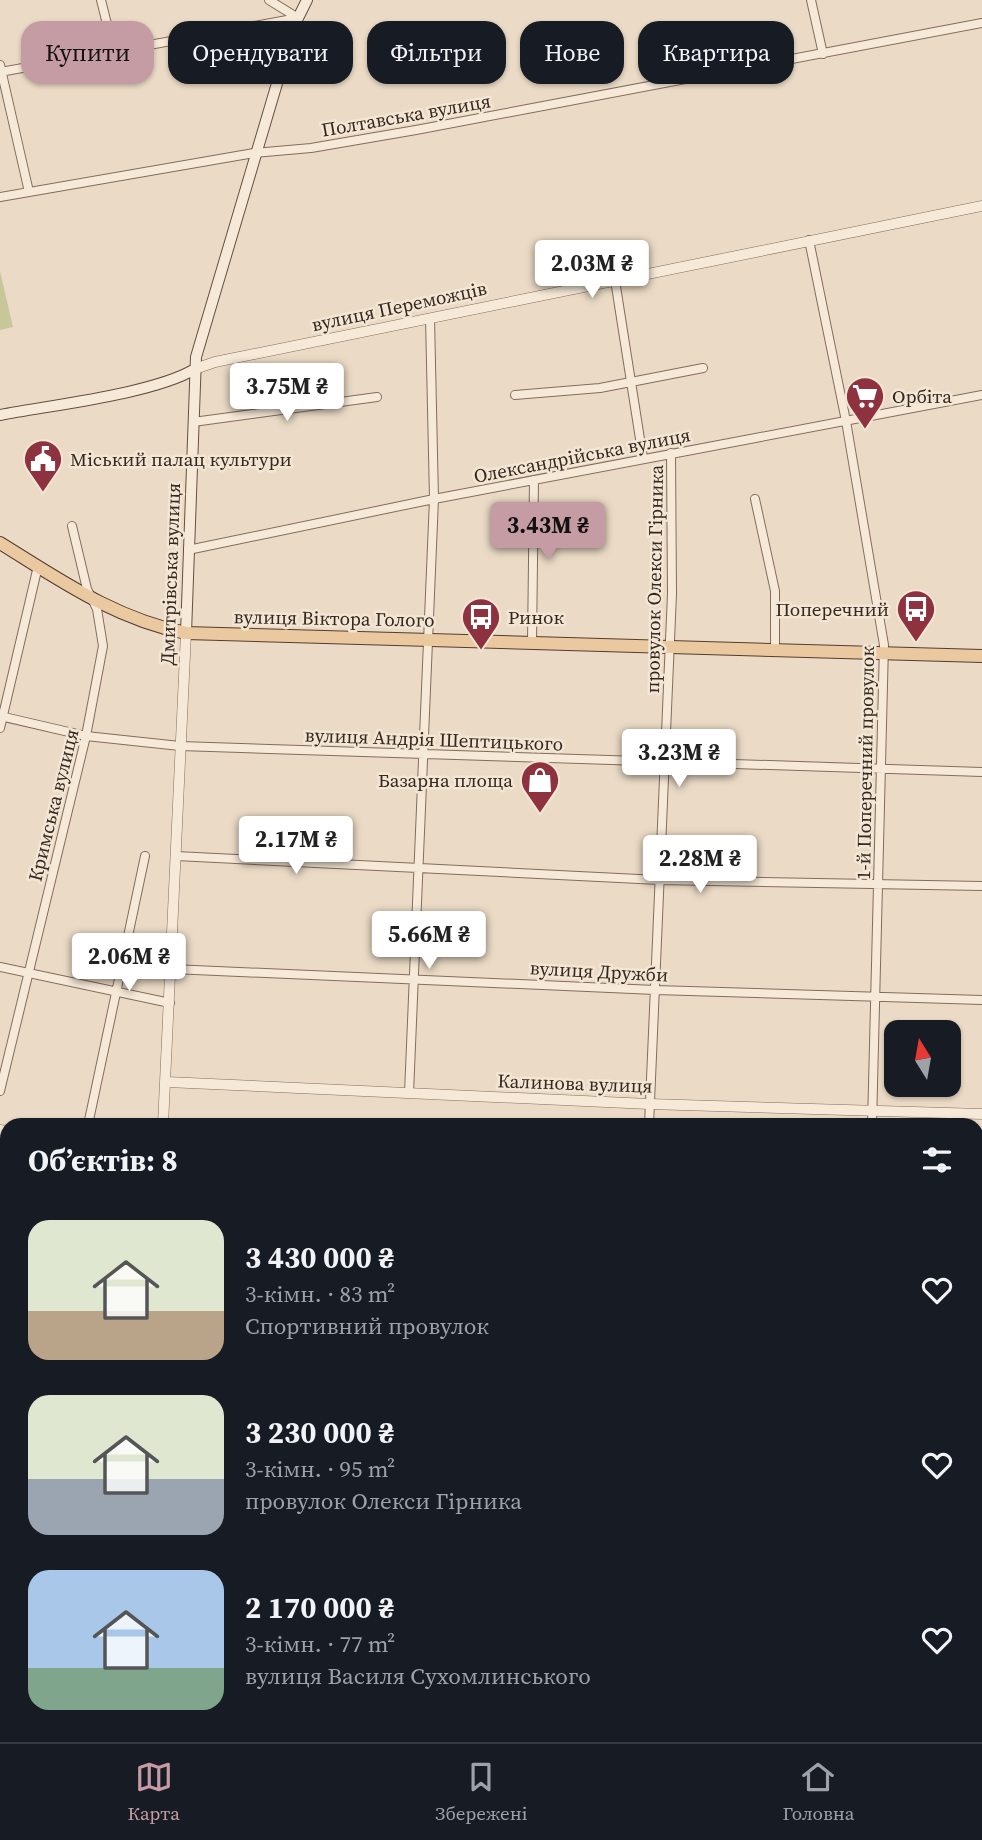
<!DOCTYPE html>
<html lang="uk">
<head>
<meta charset="utf-8">
<style>
	body { margin:0; font-family:"Source Serif 4",serif; background:#20242c; color:#f1f3f6; height:100vh; display:flex; flex-direction:column; font-size:26px; white-space:nowrap }
	* { box-sizing:border-box; margin:0 }
	p { font-size:23px; color:#9ea1a6 }
	.icon { flex:none; width:38px; height:38px; fill:none; stroke:currentColor; stroke-width:2; stroke-linecap:round; stroke-linejoin:round }
	.map { position:relative; flex:1; overflow:hidden }
	.side { position:absolute; left:0px; top:1118px; width:984px; height:625px; display:flex; flex-direction:column; background:#171b24; border-radius:21px 21px 0 0; box-shadow:0 2px 5px #0004 }
	.side>* { flex:none }
	.top-card { position:absolute; left:21px; top:21px; width:942px; height:63px; display:flex; gap:14px }
	.needle { width:46px; rotate:349deg }
	.controls { position:absolute; left:884px; top:1020px; display:grid; gap:14px }
	.controls a { display:grid; place-items:center; width:77px; height:77px; border-radius:14px; background:#171b24; box-shadow:0 2px 5px #0004; font-size:35px }
	.price { position:absolute; translate:-50% -60px; padding:0 16px; border-radius:7px; background:#fff; color:#222; font-size:23px; line-height:46px; filter:drop-shadow(0 2px 4px #0008) }
	.price::after { content:''; position:absolute; left:50%; top:42px; width:21px; height:16px; margin-left:-10px; background:inherit; clip-path:polygon(0 0,100% 0,50% 100%) }
	.price.active { background:#c59ca4; color:#111 }
	ul { padding:0; list-style:none }
	li { display:flex; align-items:center; gap:21px; height:175px; padding:0 28px }
	li span { display:grid; place-items:center; flex:none; width:196px; height:140px; border-radius:21px; color:#555 }
	li>.icon { margin-inline-start:auto }
	span .icon { width:84px; height:84px; fill:#fffc; stroke-width:1 }
	li b { font-size:30px }
	h2 { display:flex; justify-content:space-between; align-items:center; height:84px; padding:0 28px; font-size:30px }
	.tag { padding:0 24px; border-radius:21px; background:#171b24; box-shadow:0 2px 5px #0004; font-size:24px; line-height:63px }
	.tag.active { background:#c59ca4; color:#111 }
	.dock { display:flex; justify-content:space-around; align-items:center; height:98px; border-top:2px solid #363941; background:#171b24; font-size:19px; color:#9ea1a6 }
	.dock a { display:grid; justify-items:center; gap:4px }
	.dock .active { color:#c59ca4 }
	.map>svg:first-child { display:block }
	.green { fill:#c8c79a }
	.lines { fill:none; stroke-linecap:round; stroke-linejoin:round }
	.minor-casing { stroke:#846c5d; stroke-width:10 }
	.tertiary-casing { stroke:#846c5d; stroke-width:11 }
	.secondary-casing { stroke:#664e40; stroke-width:12 }
	.primary-casing { stroke:#533c31; stroke-width:14 }
	.minor { stroke:#f6e9d8; stroke-width:8 }
	.tertiary { stroke:#f6e9d8; stroke-width:10 }
	.secondary { stroke:#f6e9d8; stroke-width:10 }
	.primary { stroke:#ebc9a0; stroke-width:12 }
	.rail-casing { stroke:#36271f; stroke-width:4.5 }
	.rail { stroke:#f3e6d4; stroke-width:2; stroke-dasharray:5; stroke-linecap:butt }
	.labels { text-anchor:middle; stroke-width:5; stroke-linejoin:round; paint-order:stroke }
	.street-label { font-size:19px; fill:#36271f; stroke:#f3e6d4 }
	.poi-label { font-size:19px; fill:#36271f; stroke:#f3e6d4; text-anchor:start }
</style>
</head>
<body>
<div class="map">
<svg width="982" height="1742" viewBox="0 0 982 1742">
	<rect width="100%" height="100%" fill="#ebdbc6"/>
	<path class="green" d="M0,271L13,327L0,330Z
		M757,1736H855L856,1742H762Z"/>
	<g class="lines">
		<g class="minor-casing">
			<path id="minor" d="M101,0L114,52
				M269,0L298,18
				M811,0L823,54
				M0,65L29,192
				M0,72L298,18
				M0,197L254,153L311,148L416,130L982,23
				M809,240L846,421L884,645L872,1125
				M615,280L643,458
				M515,395L600,388L703,368
				M193,422L377,397
				M755,499L775,591V650
				M188,550L434,499L982,395
				M532,643L534,480
				M0,716L86,736L180,746L982,772
				M0,728L38,566
				M176,856L659,880L982,886
				M0,967L170,1003
				M172,969L655,990L982,1000
				M0,1091L86,736L103,646L97,609L87,589L72,526
				M409,1093L434,499L430,318
				M88,1125L145,856
				M649,1125L672,594L671,453
				M976,1200H982
				M976,1278H982
				M976,1463H982
				M976,1558H982
				M136,1742L137,1736
				M220,1742L221,1736
				M395,1742V1736
				M511,1742V1736"/>
		</g>
		<g class="tertiary-casing">
			<path id="tertiary" d="M195,369L215,362L982,206
				M167,1082L649,1104L982,1114
				M163,1125L186,633
				M0,1130L7,1131
				M976,1374H982
				M0,1583L7,1579
				M0,1675L7,1681
				M80,1736L88,1742
				M311,1742V1736"/>
		</g>
		<g class="secondary-casing">
			<path id="secondary" d="M0,415C51,405 153,394 195,369
				M186,633L196,357L294,26L307,0"/>
		</g>
		<g class="primary-casing">
			<path id="primary" d="M0,543C60,580 115,619 186,633L982,656"/>
		</g>
		<use href="#minor" class="minor"/>
		<use href="#tertiary" class="tertiary"/>
		<use href="#secondary" class="secondary"/>
		<use href="#primary" class="primary"/>
		<g class="rail-casing">
			<path id="rail" d="M0,1167L7,1168
				M976,1238H982
				M976,1250H982
				M0,1276L7,1275
				M0,1346L7,1347
				M0,1377H7
				M0,1399L7,1396
				M0,1428L7,1426
				M0,1710L7,1713"/>
		</g>
		<use href="#rail" class="rail"/>
	</g>
	<defs>
		<g id="supermarket-pin" transform="scale(2.0125)"><path d="M0 17L-7.5 6A9.5 9.5 0 1 1 7.5 6Z" fill="#8f323f" stroke="#f3e6d4"/><path d="M-6-5.5h2.5l.6 2H6L4.5 2H-2.5L-4.4-4H-6ZM-1.5 3.2a1.3 1.3 0 1 0 .1 0ZM3 3.2a1.3 1.3 0 1 0 .1 0Z" fill="#fff"/></g>
		<g id="civic-pin" transform="scale(2.0125)"><path d="M0 17L-7.5 6A9.5 9.5 0 1 1 7.5 6Z" fill="#8f323f" stroke="#f3e6d4"/><path d="M-.6-6.5H3V-4.5H.6V-3L4-1V1h2V6H-6V1h2V-1L-.6-3ZM-1.2 2.5V6h2.4V2.5Z" fill="#fff"/></g>
		<g id="bus-pin" transform="scale(2.0125)"><path d="M0 17L-7.5 6A9.5 9.5 0 1 1 7.5 6Z" fill="#8f323f" stroke="#f3e6d4"/><path d="M-5-6H5V4H4V6H2V4H-2V6H-4V4H-5ZM-3.5-4V0h7V-4ZM-3.5 1.2v1.5H-2V1.2ZM2 1.2v1.5H3.5V1.2Z" fill="#fff"/></g>
		<g id="shop-pin" transform="scale(2.0125)"><path d="M0 17L-7.5 6A9.5 9.5 0 1 1 7.5 6Z" fill="#8f323f" stroke="#f3e6d4"/><path d="M-5-2.5h2.3a2.7 3.5 0 0 1 5.4 0H5L5.5 6h-11ZM-1.5-2.5h3a1.5 2.3 0 0 0-3 0Z" fill="#fff"/></g>
	</defs>
	<g fill-rule="evenodd">
		<use href="#supermarket-pin" x="865" y="396"/>
		<use href="#civic-pin" x="43" y="459"/>
		<use href="#bus-pin" x="916" y="609"/>
		<use href="#bus-pin" x="481" y="617"/>
		<use href="#shop-pin" x="540" y="780"/>
	</g>
	<g class="labels">
		<g class="street-label">
			<text transform="translate(406 115) rotate(-10)" y="7">Полтавська вулиця</text>
			<text transform="translate(399 306) rotate(-12)" y="7">вулиця Переможців</text>
			<text transform="translate(582 455) rotate(-11)" y="7">Олександрійська вулиця</text>
			<text transform="translate(170 574) rotate(-88)" y="7">Дмитрівська вулиця</text>
			<text transform="translate(654 579) rotate(-89)" y="7">провулок Олекси Гірника</text>
			<text transform="translate(334 618) rotate(1)" y="7">вулиця Віктора Голого</text>
			<text transform="translate(434 739) rotate(2)" y="7">вулиця Андрія Шептицького</text>
			<text transform="translate(865 763) rotate(-89)" y="7">1-й Поперечний провулок</text>
			<text transform="translate(53 805) rotate(-76)" y="7">Кримська вулиця</text>
			<text transform="translate(599 971) rotate(3)" y="7">вулиця Дружби</text>
			<text transform="translate(575 1083) rotate(2)" y="7">Калинова вулиця</text>
		</g>
		<g class="poi-label">
			<text x="892" y="403">Орбіта</text>
			<text x="70" y="466">Міський палац культури</text>
			<text x="889" y="616" text-anchor="end">Поперечний</text>
			<text x="508" y="624">Ринок</text>
			<text x="513" y="787" text-anchor="end">Базарна площа</text>
		</g>
	</g>
</svg>
<div class="controls">
<a><svg class="needle" viewBox="-14 -14 28 28"><path d="M0-13l5 13h-10z" fill="#e53935"/><path d="M0 13l5-13h-10z" fill="#9ea1a6"/></svg></a>
</div>
<b class="price" style="left:592px;top:300px">2.03M ₴</b>
<b class="price" style="left:287px;top:423px">3.75M ₴</b>
<b class="price active" style="left:548px;top:562px">3.43M ₴</b>
<b class="price" style="left:679px;top:789px">3.23M ₴</b>
<b class="price" style="left:296px;top:876px">2.17M ₴</b>
<b class="price" style="left:700px;top:895px">2.28M ₴</b>
<b class="price" style="left:429px;top:971px">5.66M ₴</b>
<b class="price" style="left:129px;top:993px">2.06M ₴</b>
<div class="top-card">
<a class="tag active">Купити</a>
<a class="tag">Орендувати</a>
<a class="tag">Фільтри</a>
<a class="tag">Нове</a>
<a class="tag">Квартира</a>
</div>
<section class="side">
<h2>Об’єктів: 8<svg class="icon" aria-label="filters" viewBox="0 0 24 24"><path d="M4 7h16M4 17h16"/><circle cx="9" cy="7" r="2"/><circle cx="15" cy="17" r="2"/></svg></h2>
<ul>
<li><span style="background:linear-gradient(#dfe7d0 65%,#b9a48a 0)"><svg class="icon" aria-label="home" viewBox="0 0 24 24"><path d="M3 11l9-7 9 7M6 9v11h12V9"/></svg></span><div><b>3 430 000 ₴</b><p>3-кімн. · 83 m²</p><p>Спортивний провулок</p></div><svg class="icon" aria-label="heart" viewBox="0 0 24 24"><path d="M12 20l-8-8c-3-5 5-10 8-4 3-6 11-1 8 4z"/></svg></li>
<li><span style="background:linear-gradient(#dfe7d0 60%,#9aa5b1 0)"><svg class="icon" aria-label="home" viewBox="0 0 24 24"><path d="M3 11l9-7 9 7M6 9v11h12V9"/></svg></span><div><b>3 230 000 ₴</b><p>3-кімн. · 95 m²</p><p>провулок Олекси Гірника</p></div><svg class="icon" aria-label="heart" viewBox="0 0 24 24"><path d="M12 20l-8-8c-3-5 5-10 8-4 3-6 11-1 8 4z"/></svg></li>
<li><span style="background:linear-gradient(#a9c7e8 70%,#7fa58c 0)"><svg class="icon" aria-label="home" viewBox="0 0 24 24"><path d="M3 11l9-7 9 7M6 9v11h12V9"/></svg></span><div><b>2 170 000 ₴</b><p>3-кімн. · 77 m²</p><p>вулиця Василя Сухомлинського</p></div><svg class="icon" aria-label="heart" viewBox="0 0 24 24"><path d="M12 20l-8-8c-3-5 5-10 8-4 3-6 11-1 8 4z"/></svg></li>
</ul>
</section>
</div>
<nav class="dock">
<a class="active"><svg class="icon" aria-label="map" viewBox="0 0 24 24"><path d="M3 6l6-2 6 2 6-2v14l-6 2-6-2-6 2zM9 4v14M15 6v14"/></svg>Карта</a>
<a><svg class="icon" aria-label="saved" viewBox="0 0 24 24"><path d="M7 4h10v16l-5-4-5 4z"/></svg>Збережені</a>
<a><svg class="icon" aria-label="home" viewBox="0 0 24 24"><path d="M3 11l9-7 9 7M6 9v11h12V9"/></svg>Головна</a>
</nav>
</body>
</html>
